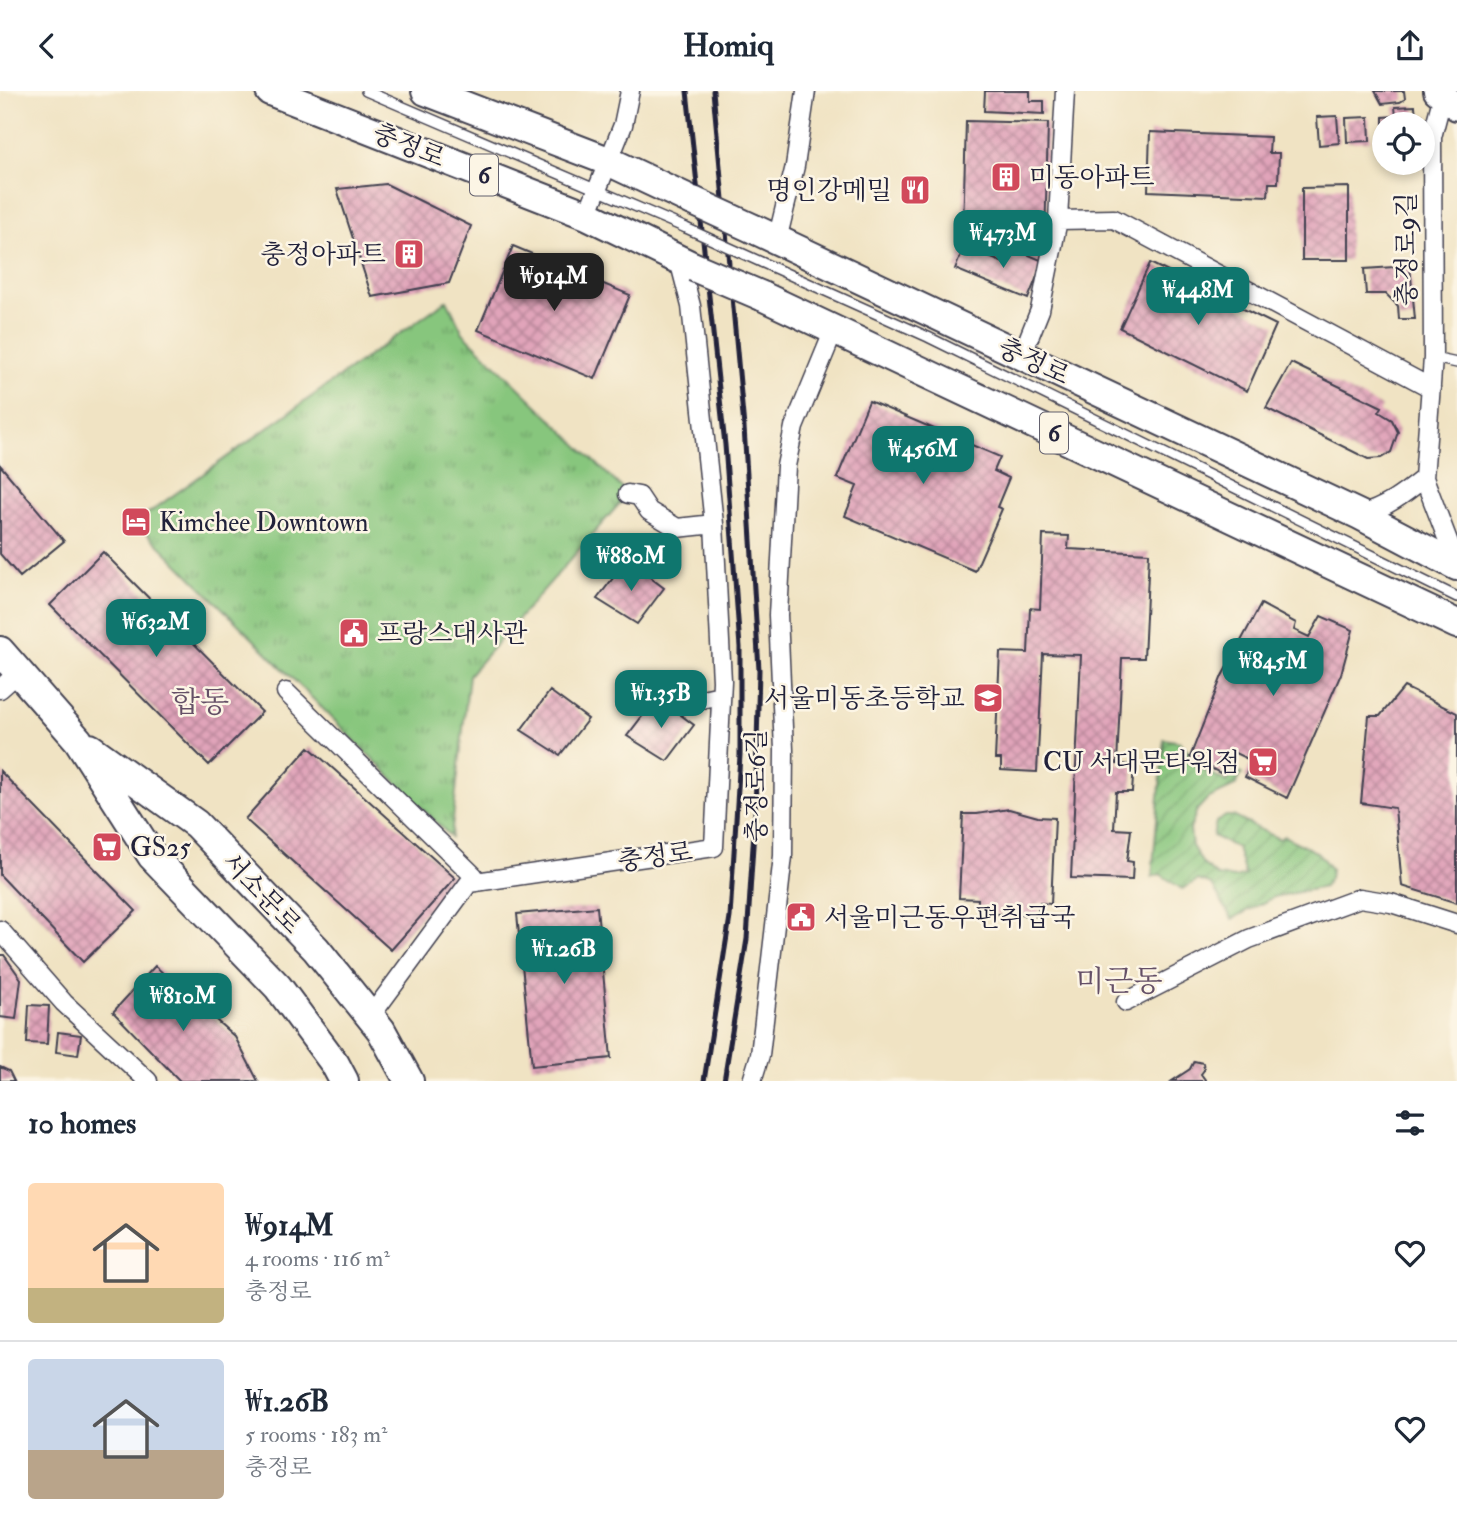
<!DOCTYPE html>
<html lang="en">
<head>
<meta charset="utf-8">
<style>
	body { margin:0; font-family:"IM FELL Double Pica","Noto Serif KR",serif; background:#f6f6f7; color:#1f2937; height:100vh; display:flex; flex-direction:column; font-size:26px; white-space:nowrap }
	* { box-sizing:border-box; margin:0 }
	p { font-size:23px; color:#747a83 }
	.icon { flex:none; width:38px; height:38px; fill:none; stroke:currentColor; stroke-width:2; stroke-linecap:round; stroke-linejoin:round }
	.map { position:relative; height:990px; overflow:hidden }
	.panel { display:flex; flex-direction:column; background:#fff; flex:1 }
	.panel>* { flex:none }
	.buttons { position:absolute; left:1372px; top:21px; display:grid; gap:14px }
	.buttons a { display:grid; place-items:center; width:63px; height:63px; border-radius:50%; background:#fff; box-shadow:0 4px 10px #0003; font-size:35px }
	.price { position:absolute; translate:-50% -60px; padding:0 16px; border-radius:14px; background:#0f766e; color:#fff; font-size:23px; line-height:46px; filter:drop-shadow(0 2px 4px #0008) }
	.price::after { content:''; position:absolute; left:50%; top:42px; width:21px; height:16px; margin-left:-10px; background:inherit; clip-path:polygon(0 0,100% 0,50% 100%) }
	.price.selected { background:#222; color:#fff }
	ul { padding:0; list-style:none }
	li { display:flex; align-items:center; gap:21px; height:175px; padding:0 28px }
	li+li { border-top:2px solid #e0e1e3 }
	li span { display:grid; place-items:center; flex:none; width:196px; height:140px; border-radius:7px; color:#555 }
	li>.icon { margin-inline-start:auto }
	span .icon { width:84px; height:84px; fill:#fffc; stroke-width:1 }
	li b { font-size:30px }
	h2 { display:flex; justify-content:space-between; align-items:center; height:84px; padding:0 28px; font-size:30px }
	header { display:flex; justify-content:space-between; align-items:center; height:91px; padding:0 28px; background:#fff; font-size:32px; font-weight:800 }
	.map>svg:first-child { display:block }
	.park { fill:url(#park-tufts); stroke:#54745c; stroke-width:2 }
	.garden { fill:url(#garden-furrows); stroke:#54745c; stroke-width:2 }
	.building { fill:url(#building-cross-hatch) }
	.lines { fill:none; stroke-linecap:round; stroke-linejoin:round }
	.service-casing { stroke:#413f4f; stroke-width:12 }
	.minor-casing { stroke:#413f4f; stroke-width:21 }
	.secondary-casing { stroke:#413f4f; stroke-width:30 }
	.primary-casing { stroke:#413f4f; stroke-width:32 }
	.service { stroke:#fff; stroke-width:9 }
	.minor { stroke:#fff; stroke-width:18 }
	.secondary { stroke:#fff; stroke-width:26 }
	.primary { stroke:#fff; stroke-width:28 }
	.rail { stroke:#22223b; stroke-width:5 }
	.service-bridge-casing { stroke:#413f4f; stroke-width:12; stroke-linecap:butt }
	.primary-bridge-casing { stroke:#413f4f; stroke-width:32; stroke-linecap:butt }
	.service-bridge { stroke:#fff; stroke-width:9 }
	.primary-bridge { stroke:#fff; stroke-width:28 }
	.labels { text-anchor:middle; stroke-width:5; stroke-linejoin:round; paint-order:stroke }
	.shield { fill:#fcf5e5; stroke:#63616e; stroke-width:2 }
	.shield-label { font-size:24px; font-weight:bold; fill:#22223b }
	.street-label { font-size:26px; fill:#22223b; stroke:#fcf5e5 }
	.poi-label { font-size:26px; fill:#22223b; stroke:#fcf5e5; text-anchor:start }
	.quarter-label { font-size:30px; fill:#655067; stroke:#fcf5e5 }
</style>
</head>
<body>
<header><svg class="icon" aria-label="back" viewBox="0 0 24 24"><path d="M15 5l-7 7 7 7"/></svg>Homiq<svg class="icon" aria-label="share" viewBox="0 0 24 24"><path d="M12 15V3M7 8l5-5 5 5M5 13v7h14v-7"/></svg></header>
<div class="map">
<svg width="1457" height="990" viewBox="0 0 1457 990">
	<defs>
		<pattern id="park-tufts" width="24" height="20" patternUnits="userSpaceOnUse" patternTransform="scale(1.75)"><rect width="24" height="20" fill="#87c67d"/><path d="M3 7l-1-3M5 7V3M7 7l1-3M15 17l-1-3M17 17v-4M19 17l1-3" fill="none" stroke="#6ea068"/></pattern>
		<pattern id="garden-furrows" width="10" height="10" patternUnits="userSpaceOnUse" patternTransform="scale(1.75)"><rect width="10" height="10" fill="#87c67d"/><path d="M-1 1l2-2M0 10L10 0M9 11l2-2" fill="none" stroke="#6ea068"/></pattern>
		<pattern id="building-cross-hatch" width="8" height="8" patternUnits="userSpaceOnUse" patternTransform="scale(1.75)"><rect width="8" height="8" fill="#e1a4ba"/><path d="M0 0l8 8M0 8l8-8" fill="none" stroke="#b68598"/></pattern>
	</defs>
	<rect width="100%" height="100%" fill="#fcf5e5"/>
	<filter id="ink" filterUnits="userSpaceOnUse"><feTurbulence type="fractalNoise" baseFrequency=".0143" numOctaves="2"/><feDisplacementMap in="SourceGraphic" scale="14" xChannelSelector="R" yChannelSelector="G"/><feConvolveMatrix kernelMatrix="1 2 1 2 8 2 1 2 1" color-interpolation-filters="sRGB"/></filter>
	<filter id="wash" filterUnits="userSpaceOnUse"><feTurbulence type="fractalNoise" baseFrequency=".00686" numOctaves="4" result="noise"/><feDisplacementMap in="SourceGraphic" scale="28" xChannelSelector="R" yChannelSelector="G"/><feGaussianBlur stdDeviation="1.57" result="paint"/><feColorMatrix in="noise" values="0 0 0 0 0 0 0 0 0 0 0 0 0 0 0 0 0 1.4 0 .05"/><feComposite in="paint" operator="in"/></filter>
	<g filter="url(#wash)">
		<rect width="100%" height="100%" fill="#f0e3c3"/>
		<path class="park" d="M447,209L463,242L628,403L469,584L451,746L136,431Z"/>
		<path class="garden" d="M1164,648L1180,651L1189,661L1185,669L1227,691L1236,679L1242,683L1235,695L1207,708L1197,719L1190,738L1192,755L1203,773L1217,785L1235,787L1245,784L1237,757L1213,745L1216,731L1226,725H1233L1279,748L1284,745L1318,762L1331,778L1330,787L1324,796L1274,806L1232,828L1212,794L1198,789L1182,798L1160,783L1152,786Z"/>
		<g id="blocks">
			<path class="building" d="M985,0H1030V10H1044V23L984,20Z
				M1375,0H1404L1405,8L1400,11L1382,13Z
				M1415,15L1416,25L1422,24V33H1383V26L1396,25L1395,16Z
				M1337,25L1339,52L1319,54L1317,26Z
				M1369,26L1370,50L1347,51L1346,27Z
				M966,30L1048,32L1045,151L977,149V139H963Z
				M1150,41L1270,46L1269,62H1279L1278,92H1269L1268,105L1148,100Z
				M386,93L471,135L449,192L372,206L337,98Z
				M1349,96V169H1302V97Z
				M513,155L630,204L595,288L478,239Z
				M964,156L1006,173L1013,157L1043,170L1028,208L955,178Z
				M1150,172L1276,234L1247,300L1120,237Z
				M1410,175L1415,228H1399L1398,215L1386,203H1366L1364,178Z
				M1291,272L1382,316L1379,321L1392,329L1398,341L1391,361L1381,367L1368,368L1266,317Z
				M869,310L1000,366L994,380L1009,387L997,416L1002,418L975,480L845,425L857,395L837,387Z
				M0,374L64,450L20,486L0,463Z
				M1043,444L1069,445L1068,458L1149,462L1144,567H1122L1117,673L1134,674L1132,701H1116L1114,738L1131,739L1127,770L1133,771L1132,789L1071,787L1081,564L1043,563L1037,681L1001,679V668H995L1000,561L1028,562L1030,517L1040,518Z
				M103,461L262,621L209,674L50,514Z
				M627,469L664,497L637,533L597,508Z
				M1261,513L1296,532L1294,539L1309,546L1321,525L1353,539L1341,583L1287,707L1245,686L1252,670L1233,661L1220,682L1190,666L1222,585Z
				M1404,596L1457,622V812L1402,795L1395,717L1361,712L1369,625H1380Z
				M550,600L588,628L560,664L521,639Z
				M657,606L694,634L667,670L627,645Z
				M309,656L455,787L391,859L245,728Z
				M0,680L136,820L83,871L0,784Z
				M1009,718L1038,726L1055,727L1051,813L1039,812L1038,825L978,822V808L959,807L963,723H977Z
				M597,816L611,967L532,975L517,823Z
				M0,864H4L21,888L16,928L0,926Z
				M155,875L235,946L258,990H180L113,921Z
				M29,914L49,915L47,953L27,952Z
				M58,941L81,944L78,964L56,961Z
				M1194,970L1203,972L1204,979L1201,983L1206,990H1172L1190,978Z
				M0,976L9,980L14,990H0Z"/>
		</g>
	</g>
	<g filter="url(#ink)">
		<use href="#blocks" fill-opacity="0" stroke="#413f4f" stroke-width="2"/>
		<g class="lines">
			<g class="service-casing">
				<path id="service" d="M366,0L686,137
					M761,171L928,246L1457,506
					M1433,267L1457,272"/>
			</g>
			<g class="minor-casing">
				<path id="minor" d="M1444,0L1432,46L1433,267L1424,387L1457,473
					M587,124L623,34L630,0
					M1058,129L1114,128L1431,297
					M777,149L795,75L806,0
					M1022,264L1040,219L1058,129L1065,0
					M628,403L639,405L649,420L677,437L714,433
					M1360,424C1386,417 1404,403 1424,387
					M0,598L19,581
					M286,601L474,785L370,926
					M688,611L721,604
					M469,792L714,756L722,590L714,433L691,215L679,169
					M0,839L64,912L148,990
					M1126,911L1249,848L1360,807L1391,812L1457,833
					M752,990L760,964L783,765L784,659L778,524L786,375L794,336L834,239"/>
			</g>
			<g class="secondary-casing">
				<path id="secondary" d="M1437,0L1457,16"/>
			</g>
			<g class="primary-casing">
				<path id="primary" d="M270,0L587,124L694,176
					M426,0L608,70L693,110
					M754,138L1360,424L1457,475
					M762,205L1457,533
					M0,560L78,649L152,765L278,896L335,973L344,990
					M90,657L196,733L316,858L381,939L409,990"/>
			</g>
			<use href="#service" class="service"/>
			<use href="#minor" class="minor"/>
			<use href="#secondary" class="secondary"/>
			<use href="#primary" class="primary"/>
			<path class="rail" d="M687,0L725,354L740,556V664L730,826L704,990
				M713,0L744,336L759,579L755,724L747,848L724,990"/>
			<g class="service-bridge-casing">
				<path id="service-bridge" d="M686,137L761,171"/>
			</g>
			<g class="primary-bridge-casing">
				<path id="primary-bridge" d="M693,110L754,138
					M694,176L762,205"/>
			</g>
			<use href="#service-bridge" class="service-bridge"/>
			<use href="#primary-bridge" class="primary-bridge"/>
		</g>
	</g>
	<defs>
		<g id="building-square" transform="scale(1.575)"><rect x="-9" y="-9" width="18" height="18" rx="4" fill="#d1495b" stroke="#fcf5e5"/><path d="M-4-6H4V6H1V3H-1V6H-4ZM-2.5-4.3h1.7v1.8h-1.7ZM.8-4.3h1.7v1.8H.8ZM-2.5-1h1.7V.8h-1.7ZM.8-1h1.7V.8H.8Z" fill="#fff"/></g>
		<g id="restaurant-square" transform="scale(1.575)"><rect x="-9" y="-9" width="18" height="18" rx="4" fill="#d1495b" stroke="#fcf5e5"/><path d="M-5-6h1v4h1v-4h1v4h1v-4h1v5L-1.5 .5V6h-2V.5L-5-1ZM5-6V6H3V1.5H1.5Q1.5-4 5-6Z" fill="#fff"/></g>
		<g id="hotel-square" transform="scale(1.575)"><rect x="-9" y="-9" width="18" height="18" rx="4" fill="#d1495b" stroke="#fcf5e5"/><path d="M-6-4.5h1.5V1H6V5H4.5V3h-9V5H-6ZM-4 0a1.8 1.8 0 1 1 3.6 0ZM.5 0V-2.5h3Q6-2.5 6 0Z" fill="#fff"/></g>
		<g id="civic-square" transform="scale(1.575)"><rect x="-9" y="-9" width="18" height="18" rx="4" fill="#d1495b" stroke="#fcf5e5"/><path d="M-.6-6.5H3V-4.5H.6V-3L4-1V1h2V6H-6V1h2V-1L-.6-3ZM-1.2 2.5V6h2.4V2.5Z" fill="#fff"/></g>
		<g id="school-square" transform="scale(1.575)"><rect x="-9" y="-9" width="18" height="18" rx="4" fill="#d1495b" stroke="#fcf5e5"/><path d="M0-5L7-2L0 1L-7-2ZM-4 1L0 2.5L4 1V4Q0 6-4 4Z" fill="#fff"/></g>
		<g id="supermarket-square" transform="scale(1.575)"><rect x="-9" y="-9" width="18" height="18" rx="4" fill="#d1495b" stroke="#fcf5e5"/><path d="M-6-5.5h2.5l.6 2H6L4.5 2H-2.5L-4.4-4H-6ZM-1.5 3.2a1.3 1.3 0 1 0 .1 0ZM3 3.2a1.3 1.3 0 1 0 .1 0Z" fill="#fff"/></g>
	</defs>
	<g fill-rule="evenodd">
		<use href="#building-square" x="1006" y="86"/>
		<use href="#restaurant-square" x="915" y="99"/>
		<use href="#building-square" x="409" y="163"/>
		<use href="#hotel-square" x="136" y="431"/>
		<use href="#civic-square" x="354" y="542"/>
		<use href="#school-square" x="988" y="607"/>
		<use href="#supermarket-square" x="1263" y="671"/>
		<use href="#supermarket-square" x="107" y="756"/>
		<use href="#civic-square" x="801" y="826"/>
	</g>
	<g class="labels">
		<g class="shield">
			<rect x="470" y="63.5" width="28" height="41" rx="5"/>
			<rect x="1040" y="321.5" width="28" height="41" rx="5"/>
		</g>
		<g class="shield-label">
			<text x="484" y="92">6</text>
			<text x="1054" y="350">6</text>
		</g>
		<g class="street-label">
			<text transform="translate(409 54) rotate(22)" y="9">충정로</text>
			<text transform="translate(1406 158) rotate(-90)" y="9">충정로9길</text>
			<text transform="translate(1034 270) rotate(25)" y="9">충정로</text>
			<text transform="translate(756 695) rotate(-90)" y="9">충정로6길</text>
			<text transform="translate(655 765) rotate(-8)" y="9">충정로</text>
			<text transform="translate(262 802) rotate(46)" y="9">서소문로</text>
		</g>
		<g class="poi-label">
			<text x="1029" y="95">미동아파트</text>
			<text x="892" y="108" text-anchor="end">명인강메밀</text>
			<text x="386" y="172" text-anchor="end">충정아파트</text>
			<text x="159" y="440">Kimchee Downtown</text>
			<text x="377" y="551">프랑스대사관</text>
			<text x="965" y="616" text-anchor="end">서울미동초등학교</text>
			<text x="1240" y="680" text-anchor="end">CU 서대문타워점</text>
			<text x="130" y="765">GS25</text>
			<text x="824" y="835">서울미근동우편취급국</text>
		</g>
		<g class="quarter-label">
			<text x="200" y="621">합동</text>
			<text x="1119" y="900">미근동</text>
		</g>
	</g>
</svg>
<div class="buttons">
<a><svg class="icon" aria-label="locate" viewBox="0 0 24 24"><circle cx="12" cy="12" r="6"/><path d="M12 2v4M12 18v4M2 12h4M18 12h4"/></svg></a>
</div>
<b class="price" style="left:1003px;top:179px">₩473M</b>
<b class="price selected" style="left:554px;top:222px">₩914M</b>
<b class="price" style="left:1198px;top:236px">₩448M</b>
<b class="price" style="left:923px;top:395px">₩456M</b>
<b class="price" style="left:631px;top:502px">₩880M</b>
<b class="price" style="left:156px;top:568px">₩632M</b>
<b class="price" style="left:1273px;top:607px">₩845M</b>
<b class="price" style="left:661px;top:639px">₩1.35B</b>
<b class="price" style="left:564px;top:895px">₩1.26B</b>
<b class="price" style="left:183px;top:942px">₩810M</b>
</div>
<section class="panel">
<h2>10 homes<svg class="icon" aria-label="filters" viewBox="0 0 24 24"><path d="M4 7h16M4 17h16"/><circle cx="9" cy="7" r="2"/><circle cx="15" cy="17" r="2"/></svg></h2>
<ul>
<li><span style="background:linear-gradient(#ffd9b3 75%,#c2b280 0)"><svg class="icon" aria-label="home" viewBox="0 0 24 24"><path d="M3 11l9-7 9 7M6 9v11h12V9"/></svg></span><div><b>₩914M</b><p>4 rooms · 116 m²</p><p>충정로</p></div><svg class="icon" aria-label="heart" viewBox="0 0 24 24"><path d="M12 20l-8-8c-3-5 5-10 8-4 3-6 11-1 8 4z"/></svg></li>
<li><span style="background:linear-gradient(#c9d6e8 65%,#b9a48a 0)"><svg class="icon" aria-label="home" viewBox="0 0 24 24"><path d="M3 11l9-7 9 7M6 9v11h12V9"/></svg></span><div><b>₩1.26B</b><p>5 rooms · 183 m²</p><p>충정로</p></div><svg class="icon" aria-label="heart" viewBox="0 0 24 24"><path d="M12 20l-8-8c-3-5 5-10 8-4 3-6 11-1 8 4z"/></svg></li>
</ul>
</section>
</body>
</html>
